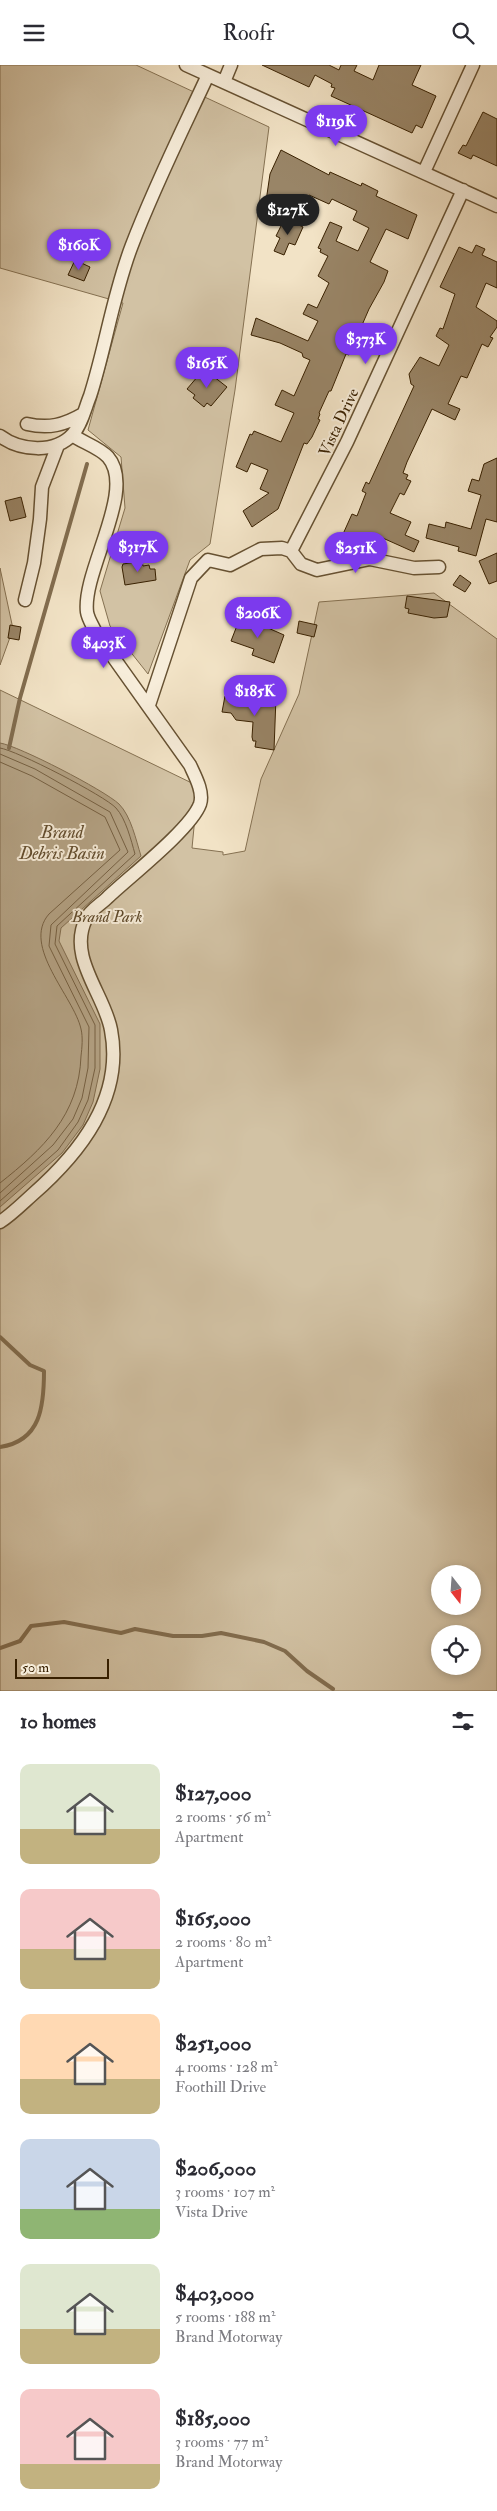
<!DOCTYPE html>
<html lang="en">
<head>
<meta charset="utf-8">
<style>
	body { margin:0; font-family:"IM FELL Double Pica",serif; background:#f2f2f3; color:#2b2b33; height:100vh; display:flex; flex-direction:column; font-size:19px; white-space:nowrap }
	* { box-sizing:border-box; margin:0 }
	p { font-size:16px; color:#7c7c81 }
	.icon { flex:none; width:28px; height:28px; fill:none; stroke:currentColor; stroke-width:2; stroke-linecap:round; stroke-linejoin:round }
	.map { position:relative; height:1626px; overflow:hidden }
	.drawer { display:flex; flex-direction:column; background:#fff; flex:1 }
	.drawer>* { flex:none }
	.needle { width:32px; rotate:163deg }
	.fabs { position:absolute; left:431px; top:1500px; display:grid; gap:10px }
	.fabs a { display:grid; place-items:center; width:50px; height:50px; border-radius:50%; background:#fff; box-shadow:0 2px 8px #0003; font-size:25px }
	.scale { position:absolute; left:15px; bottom:12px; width:94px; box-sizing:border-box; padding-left:5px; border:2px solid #382000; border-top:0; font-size:14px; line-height:18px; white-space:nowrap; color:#382000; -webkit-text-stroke:4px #f7edda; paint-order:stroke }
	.price { position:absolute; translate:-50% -42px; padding:0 11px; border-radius:18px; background:#7c3aed; color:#fff; font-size:16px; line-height:32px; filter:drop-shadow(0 1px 2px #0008) }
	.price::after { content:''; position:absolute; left:50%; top:30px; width:15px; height:11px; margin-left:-8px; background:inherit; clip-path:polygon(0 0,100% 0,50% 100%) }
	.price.current { background:#222; color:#fff }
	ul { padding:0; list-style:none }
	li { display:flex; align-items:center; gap:15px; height:125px; padding:0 20px }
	li span { display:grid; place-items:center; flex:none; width:140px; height:100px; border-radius:10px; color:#555 }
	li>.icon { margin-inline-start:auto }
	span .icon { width:60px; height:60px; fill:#fffc; stroke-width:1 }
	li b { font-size:21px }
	h2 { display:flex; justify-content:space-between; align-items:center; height:60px; padding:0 20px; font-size:21px }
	header { display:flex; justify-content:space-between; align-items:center; height:65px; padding:0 20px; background:#fff; font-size:22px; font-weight:600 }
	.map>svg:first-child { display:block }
	.green { fill:#d2c2a4; stroke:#857152; fill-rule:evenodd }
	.water { fill:#b3a183; stroke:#826d4f }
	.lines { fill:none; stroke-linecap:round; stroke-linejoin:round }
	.shore { stroke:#766042; stroke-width:1 }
	.stream { stroke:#826d4f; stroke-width:4 }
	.building { fill:#998567; stroke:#382000 }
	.minor-casing { stroke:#665132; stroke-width:15 }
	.minor { stroke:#f7edda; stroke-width:12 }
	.labels { text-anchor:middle; stroke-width:4; stroke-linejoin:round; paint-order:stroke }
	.street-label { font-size:16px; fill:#382000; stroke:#f7edda }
	.park-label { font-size:16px; font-style:italic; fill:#5e4829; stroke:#f7edda }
	.water-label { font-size:18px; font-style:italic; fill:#634d2e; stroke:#f7edda }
</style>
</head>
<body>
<header><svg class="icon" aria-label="menu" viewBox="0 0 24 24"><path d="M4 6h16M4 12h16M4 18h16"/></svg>Roofr<svg class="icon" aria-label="search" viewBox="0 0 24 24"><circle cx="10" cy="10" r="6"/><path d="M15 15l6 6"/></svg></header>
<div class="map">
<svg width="497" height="1626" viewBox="0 0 497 1626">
	<rect width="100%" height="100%" fill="#f2e3c6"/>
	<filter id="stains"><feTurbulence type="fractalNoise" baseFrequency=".004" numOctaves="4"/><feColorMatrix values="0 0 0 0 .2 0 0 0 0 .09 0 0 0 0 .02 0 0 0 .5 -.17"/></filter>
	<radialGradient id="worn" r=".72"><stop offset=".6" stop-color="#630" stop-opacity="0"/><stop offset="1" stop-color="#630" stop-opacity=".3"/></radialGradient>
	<path class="green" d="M0,0H136L269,62L235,325L210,479L190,495L148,609L110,561L100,526L125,443L121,392L88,365L123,238L0,203Z
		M0,503L13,564L0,600Z
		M434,528L497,574V1626H0V625L198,721L192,783L223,787V790L245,786L261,714L299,629L319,537ZM440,1509H472V1541H440ZM440,1569H472V1601H440Z"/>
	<path class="water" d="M0,678C19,681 104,725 119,739C131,751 136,775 141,791L61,863L59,876L100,959V1004L93,1037L83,1060L62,1088L0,1142Z"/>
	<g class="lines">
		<path class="shore" d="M0,683C16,685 105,731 116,743C126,754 131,775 135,789L57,861L55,879L95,960V1003L88,1035L78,1057L58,1085L0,1136
			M0,689L35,704L110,747L128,787L51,860L49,881L89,962L88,1003L82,1033L73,1054L53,1080L0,1128
			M0,697L32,711L105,752L120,785L49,849C21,881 74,932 81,964C83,972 82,983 81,991C79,1050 43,1084 0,1118"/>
		<path class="stream" d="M9,683L20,633L87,399
			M0,1272L30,1300L44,1306C44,1341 41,1376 0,1382
			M0,1583L20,1576L31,1561L64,1557L121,1568L135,1564L173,1571H202L221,1568L264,1577L285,1586L307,1606L333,1624"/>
	</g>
	<path class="building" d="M262,0H329L339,5L341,0H357L354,6L373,15L379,0H421L412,20L436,31L422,63L416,60L412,68L331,31L335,23L331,22L332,19L315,10L309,22Z
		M483,47L497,54V101L473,90L471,94L458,88L463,80L466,81Z
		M281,85L329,110L330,107L361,121L362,118L378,126L376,131L417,150L408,174L386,164L370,197L388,206L384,217L369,244L349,290L346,289L331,326H329L319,348L320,349L318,354L320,355L312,372L307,379L304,378L278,444L252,462L243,446L269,428L260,424L268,405L251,398L247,407L236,402L250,369L252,370L254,366L281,377L294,348L275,340L282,325L294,331L310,295L303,292L302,288L280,278L251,270L256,253L308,276L318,256L303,249L308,239L317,243L329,218L318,211L328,191L320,187L321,184L318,183L330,157L342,162L336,176L358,186L369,163L353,155L357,146L332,134L329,139L309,130L305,139L294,134L286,153L265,143L270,109Z
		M285,153L303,162L295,180L289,178L284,190L274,186L280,173L276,171Z
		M476,180L485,184L482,190L497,197V223L486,218L476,242L497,256V262L490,272L493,273L488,282L482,279L467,313L461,311L448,339L460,344L455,355L432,344L407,397L403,408L408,410L406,414L411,416L404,430L400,428L390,448L411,457L405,470L419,476L414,487L376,470L373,476L358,469L352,484L339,478L352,449L357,451L366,428L362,426L366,417L369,419L414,321L411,319L409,309L420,292L439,301L449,280L436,271L440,263L443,264L455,229L440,222L459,182L472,188Z
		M75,195L90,202L84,216L68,210Z
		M204,304L227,322L211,341L207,338L204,342L193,333L195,330L187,324Z
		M497,393V457L486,454L476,491L458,486L459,482L426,473L429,459L445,463L446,457L471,464L481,430L468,426L472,414L479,416L484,399Z
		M21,432L26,452L10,456L5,436Z
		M497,488V516L489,519L479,496Z
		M142,496L143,501L149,500L150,504H155L156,515L125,520L122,502L123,499Z
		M460,510L471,518L465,527L453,520Z
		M407,531L450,537L447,552L434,553L408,548L409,544L405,543Z
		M243,552L284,570L274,598L252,590L254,584L231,576L238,558L240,559Z
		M299,556L317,560L314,572L297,568Z
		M10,560L21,562L19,575L8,573Z
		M225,631L276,632L274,685L255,682L256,676H253L252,672L253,657L236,655L231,648L222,647Z"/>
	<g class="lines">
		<g class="minor-casing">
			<path id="minor" d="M186,0L497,141
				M224,17L231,0
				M424,107L473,0
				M27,359C49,364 64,360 83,349
				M0,371C20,386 55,389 73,369C82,359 85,343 90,331C106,281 113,229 132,180C154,122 182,66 208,10
				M291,486L347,377L463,125
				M291,486L301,499L317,505L370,494L414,503L439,502
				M25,535L34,498L40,454L42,422L58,380
				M149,640L191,513L208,495L230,500L261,484L282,483L291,486
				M0,1157C11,1150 22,1139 32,1130C80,1088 124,1033 111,965C105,930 67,892 86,854C89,846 101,839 107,833C129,812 191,764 200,739C204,727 195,711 190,700L96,568C93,561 88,554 87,547C82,506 137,425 108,392C100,383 82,377 72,370"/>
		</g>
		<use href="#minor" class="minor"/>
	</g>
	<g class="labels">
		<g class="street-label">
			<text transform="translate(338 357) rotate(-65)" y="6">Vista Drive</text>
		</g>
		<g class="park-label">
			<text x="107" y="857">Brand Park</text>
		</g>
		<g class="water-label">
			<text x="62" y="773">Brand<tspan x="62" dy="21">Debris Basin</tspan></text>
		</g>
	</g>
	<rect width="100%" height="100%" filter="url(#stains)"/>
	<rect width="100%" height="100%" fill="url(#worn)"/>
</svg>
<div class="fabs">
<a><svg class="needle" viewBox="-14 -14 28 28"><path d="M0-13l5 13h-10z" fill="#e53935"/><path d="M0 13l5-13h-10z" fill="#7c7c81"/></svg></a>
<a><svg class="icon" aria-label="locate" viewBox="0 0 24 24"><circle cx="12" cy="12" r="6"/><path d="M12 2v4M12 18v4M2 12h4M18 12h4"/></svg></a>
</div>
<div class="scale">50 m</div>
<b class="price" style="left:336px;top:82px">$119K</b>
<b class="price current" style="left:288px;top:171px">$127K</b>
<b class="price" style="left:79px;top:206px">$160K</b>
<b class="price" style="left:366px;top:300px">$373K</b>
<b class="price" style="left:207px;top:324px">$165K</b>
<b class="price" style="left:138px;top:508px">$317K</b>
<b class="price" style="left:356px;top:509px">$251K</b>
<b class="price" style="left:258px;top:574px">$206K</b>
<b class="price" style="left:104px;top:604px">$403K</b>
<b class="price" style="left:255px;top:652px">$185K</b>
</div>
<section class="drawer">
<h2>10 homes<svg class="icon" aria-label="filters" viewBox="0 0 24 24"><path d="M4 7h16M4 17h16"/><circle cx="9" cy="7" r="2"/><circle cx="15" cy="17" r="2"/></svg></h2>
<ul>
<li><span style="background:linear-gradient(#dfe7d0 65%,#c2b280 0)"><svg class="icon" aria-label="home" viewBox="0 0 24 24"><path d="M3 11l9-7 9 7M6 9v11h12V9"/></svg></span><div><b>$127,000</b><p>2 rooms · 56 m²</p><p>Apartment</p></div></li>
<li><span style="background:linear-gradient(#f6c9c9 60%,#c2b280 0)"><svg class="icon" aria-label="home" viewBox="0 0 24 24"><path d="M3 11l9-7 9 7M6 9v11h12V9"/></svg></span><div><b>$165,000</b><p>2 rooms · 80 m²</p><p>Apartment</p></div></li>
<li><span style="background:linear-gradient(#ffd9b3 65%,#c2b280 0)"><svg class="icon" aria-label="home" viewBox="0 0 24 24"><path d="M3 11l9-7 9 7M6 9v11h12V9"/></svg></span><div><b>$251,000</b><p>4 rooms · 128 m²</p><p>Foothill Drive</p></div></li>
<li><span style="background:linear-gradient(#c9d6e8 70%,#8fb573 0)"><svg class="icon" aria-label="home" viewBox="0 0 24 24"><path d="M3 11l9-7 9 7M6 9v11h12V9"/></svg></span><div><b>$206,000</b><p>3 rooms · 107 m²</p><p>Vista Drive</p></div></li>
<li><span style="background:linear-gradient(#dfe7d0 65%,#c2b280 0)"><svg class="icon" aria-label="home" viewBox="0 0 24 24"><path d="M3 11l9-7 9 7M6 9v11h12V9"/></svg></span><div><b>$403,000</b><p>5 rooms · 188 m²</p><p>Brand Motorway</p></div></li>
<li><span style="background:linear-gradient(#f6c9c9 75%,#c2b280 0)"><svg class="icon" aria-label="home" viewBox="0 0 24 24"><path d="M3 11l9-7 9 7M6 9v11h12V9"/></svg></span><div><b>$185,000</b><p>3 rooms · 77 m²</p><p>Brand Motorway</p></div></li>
</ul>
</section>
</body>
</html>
